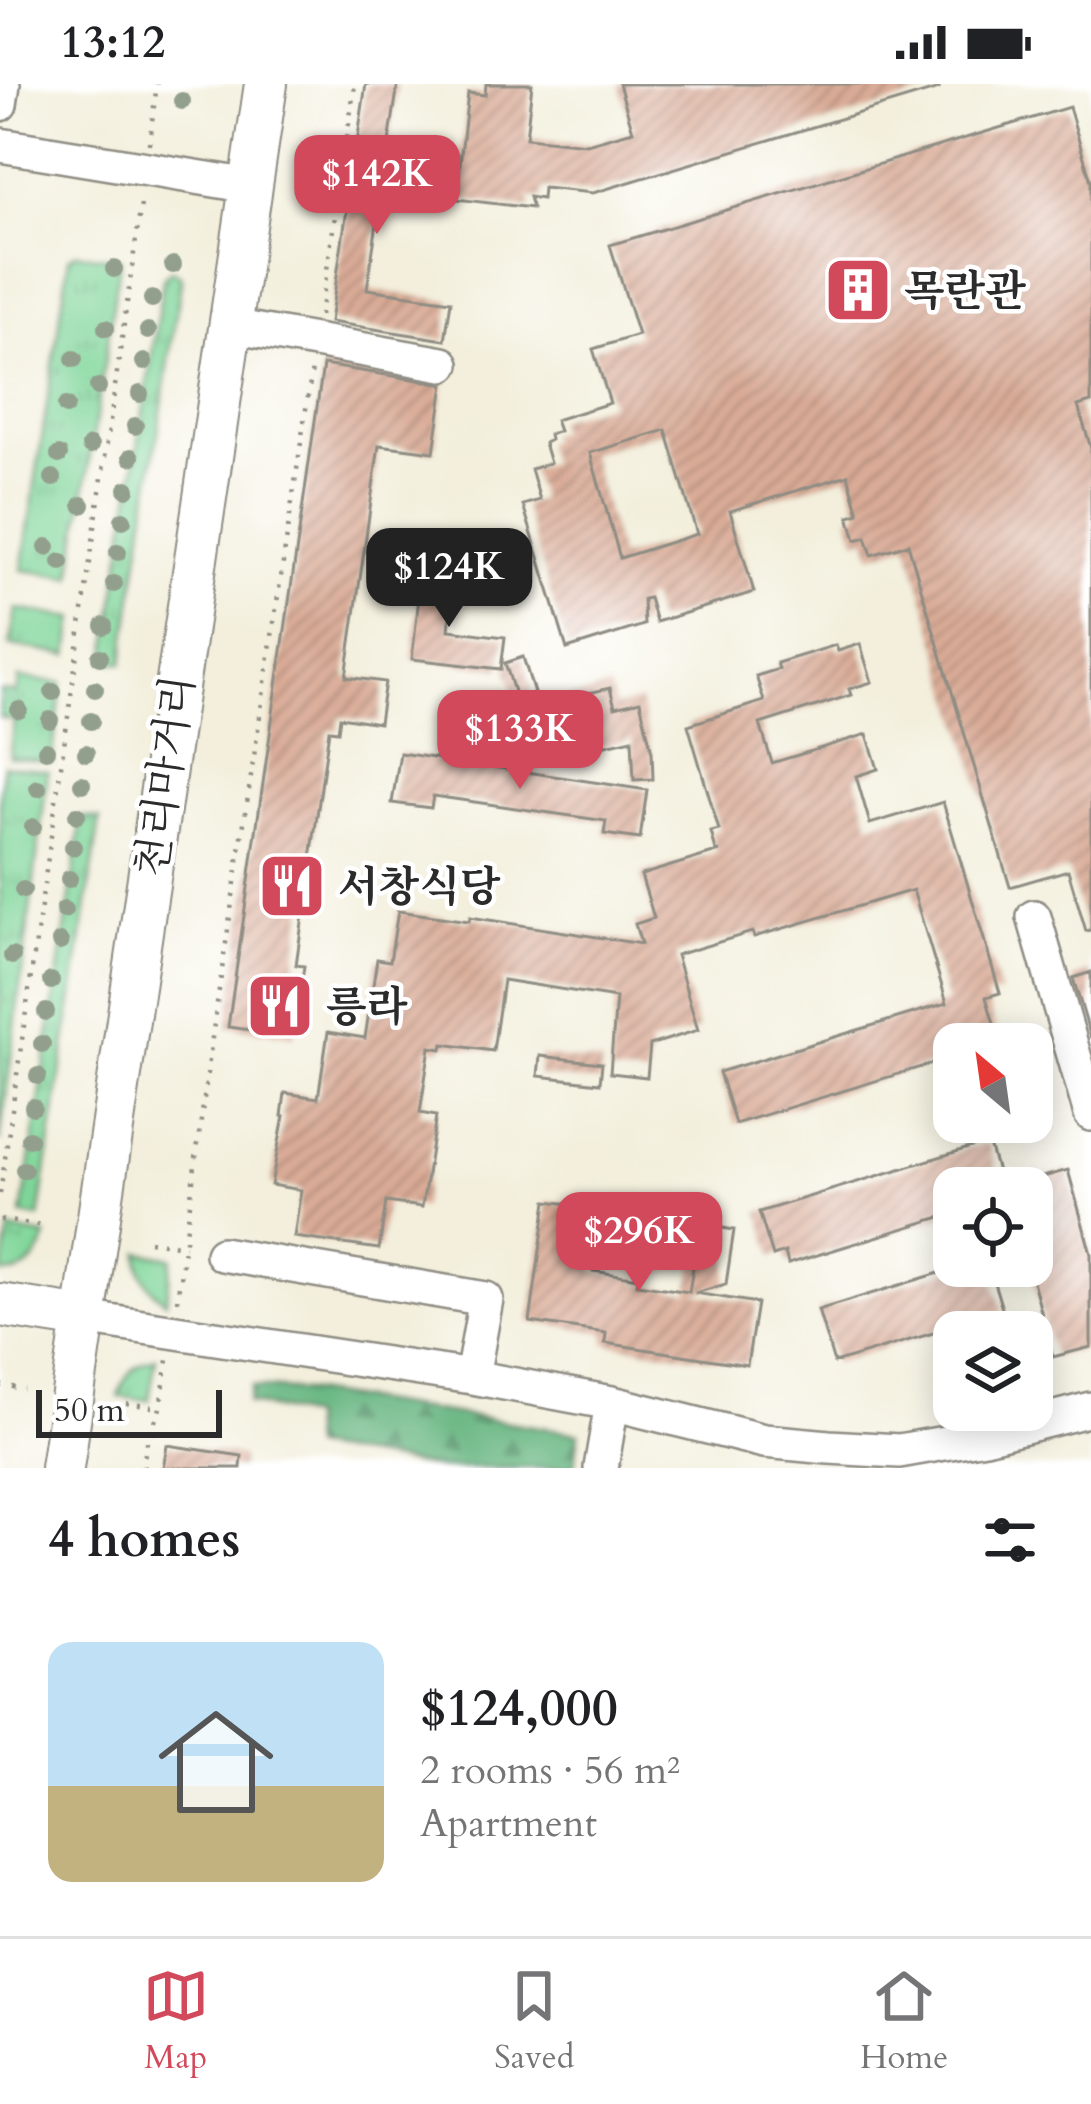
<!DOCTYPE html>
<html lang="en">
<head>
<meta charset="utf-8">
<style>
	body { margin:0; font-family:Cardo,"Noto Serif KR",serif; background:#f6f6f6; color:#202124; height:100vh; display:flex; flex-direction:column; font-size:45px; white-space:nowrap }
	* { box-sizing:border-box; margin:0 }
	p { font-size:39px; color:#757577 }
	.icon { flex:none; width:66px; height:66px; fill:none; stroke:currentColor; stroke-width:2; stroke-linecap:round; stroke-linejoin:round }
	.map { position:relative; height:1384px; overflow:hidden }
	.side { display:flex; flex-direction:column; background:#fff; flex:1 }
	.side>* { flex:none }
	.needle { width:78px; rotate:331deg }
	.controls { position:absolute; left:933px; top:939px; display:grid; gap:24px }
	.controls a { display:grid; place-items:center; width:120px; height:120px; border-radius:24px; background:#fff; box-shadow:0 6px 30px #0003; font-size:60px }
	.scale { position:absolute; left:36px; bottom:30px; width:186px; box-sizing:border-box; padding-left:12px; border:6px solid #2b2b2b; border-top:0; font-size:33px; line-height:42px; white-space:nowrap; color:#2b2b2b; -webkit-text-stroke:9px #fff; paint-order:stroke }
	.price { position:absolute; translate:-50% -102px; padding:0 27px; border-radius:24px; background:#d1495b; color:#fff; font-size:39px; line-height:78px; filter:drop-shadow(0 3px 6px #0008) }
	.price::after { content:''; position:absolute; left:50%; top:72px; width:36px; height:27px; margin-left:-18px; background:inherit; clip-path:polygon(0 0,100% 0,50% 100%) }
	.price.current { background:#222; color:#fff }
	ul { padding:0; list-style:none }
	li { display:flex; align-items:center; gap:36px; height:300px; padding:0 48px }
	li+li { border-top:3px solid #e0e0e0 }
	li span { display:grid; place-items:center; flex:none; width:336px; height:240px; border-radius:24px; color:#555 }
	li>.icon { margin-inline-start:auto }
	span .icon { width:144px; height:144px; fill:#fffc; stroke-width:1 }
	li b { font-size:51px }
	h2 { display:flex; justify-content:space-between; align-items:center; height:144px; padding:0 48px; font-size:51px }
	.status { display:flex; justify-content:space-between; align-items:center; height:84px; padding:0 60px; background:#fff; direction:ltr }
	.status svg { height:33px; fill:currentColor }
	.menu { display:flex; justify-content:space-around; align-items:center; height:168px; border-top:3px solid #e0e0e0; background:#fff; font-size:33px; color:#757577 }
	.menu a { display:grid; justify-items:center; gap:6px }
	.menu .current { color:#d1495b }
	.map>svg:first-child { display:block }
	.grass { fill:url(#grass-tufts); stroke:#558062; stroke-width:3 }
	.forest { fill:url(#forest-firs); stroke:#497056; stroke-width:3 }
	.building { fill:url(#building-hatch); fill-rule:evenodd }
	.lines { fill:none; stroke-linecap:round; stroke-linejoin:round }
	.minor-casing { stroke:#8f8d84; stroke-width:38 }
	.major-casing { stroke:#8f8d84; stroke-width:46 }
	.path { stroke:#8f8d84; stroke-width:4.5; stroke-dasharray:3 9; stroke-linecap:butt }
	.minor { stroke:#fff; stroke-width:33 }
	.major { stroke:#fff; stroke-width:42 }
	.tree { fill:#939f8d }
	.labels { text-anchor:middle; stroke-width:9; stroke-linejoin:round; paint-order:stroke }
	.poi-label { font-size:42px; font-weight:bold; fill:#2b2b2b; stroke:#fff; text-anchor:start }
	.street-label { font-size:42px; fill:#2b2b2b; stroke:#fff }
</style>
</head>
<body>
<div class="status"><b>13:12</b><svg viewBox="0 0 49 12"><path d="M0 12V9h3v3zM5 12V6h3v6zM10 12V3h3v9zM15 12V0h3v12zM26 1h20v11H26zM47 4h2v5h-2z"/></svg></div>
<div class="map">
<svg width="1091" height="1384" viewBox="0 0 1091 1384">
	<defs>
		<pattern id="grass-tufts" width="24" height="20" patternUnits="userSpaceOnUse" patternTransform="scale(3)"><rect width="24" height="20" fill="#7fd599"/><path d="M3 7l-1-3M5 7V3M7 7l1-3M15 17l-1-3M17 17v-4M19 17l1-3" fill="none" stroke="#6eb784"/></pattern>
		<pattern id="forest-firs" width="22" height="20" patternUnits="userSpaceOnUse" patternTransform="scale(3)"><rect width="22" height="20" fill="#67b681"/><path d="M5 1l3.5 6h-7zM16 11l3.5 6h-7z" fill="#55946a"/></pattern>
		<pattern id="building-hatch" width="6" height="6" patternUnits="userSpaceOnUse" patternTransform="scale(3)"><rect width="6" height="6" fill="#daac97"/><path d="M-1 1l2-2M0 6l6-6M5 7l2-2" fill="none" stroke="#b18c7b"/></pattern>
	</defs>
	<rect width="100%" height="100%" fill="#fff"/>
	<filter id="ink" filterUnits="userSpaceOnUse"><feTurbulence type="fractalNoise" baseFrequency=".00833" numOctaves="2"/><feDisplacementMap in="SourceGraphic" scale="24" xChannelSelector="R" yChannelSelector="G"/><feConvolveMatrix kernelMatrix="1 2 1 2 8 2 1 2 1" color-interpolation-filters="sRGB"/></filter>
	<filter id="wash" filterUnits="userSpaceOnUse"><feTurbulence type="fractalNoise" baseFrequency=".004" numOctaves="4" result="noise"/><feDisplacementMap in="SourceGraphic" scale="48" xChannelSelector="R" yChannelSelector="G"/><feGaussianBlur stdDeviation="2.7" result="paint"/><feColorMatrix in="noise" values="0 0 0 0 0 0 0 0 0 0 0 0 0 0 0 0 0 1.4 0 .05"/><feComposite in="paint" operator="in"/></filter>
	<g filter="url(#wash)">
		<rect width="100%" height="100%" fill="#f3efdc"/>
		<path class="grass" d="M76,169L120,175L72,493L22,486L69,174Z
			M171,186L180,191L181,197L123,579L106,577L163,194Z
			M16,525L75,534L69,571L10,562Z
			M19,594L62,599L52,678L9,673L14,636L0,634V607L17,609Z
			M4,681L48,687L0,1058V709Z
			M82,733L100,735L39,1134L22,1131Z
			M10,1146L46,1152C41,1173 26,1193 2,1189Z
			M140,1168L172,1174L166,1218C150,1205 136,1190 140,1168Z
			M156,1274L149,1316L119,1313C123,1292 135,1279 156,1274Z"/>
		<path class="forest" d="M251,1303L304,1307L579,1349L574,1384H440L311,1364L309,1333L248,1319Z"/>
		<g id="blocks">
			<path class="building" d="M366,0H398L367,205L451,217L445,256L330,238Z
				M486,0H532L526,54L587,60L633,47L619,0H939V5L593,109L543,104L542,115L529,113L532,124L456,115L468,9L485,11Z
				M1069,23L1091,97V318L1078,322L1091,364V846L1086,847L1068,786L1010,803L908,460L872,471L866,453L856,456L849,432L859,429L848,391L730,427L754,508L656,538L649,514L643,515L644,541L567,565L523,421L540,416L531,385L550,379L544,359L550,356L549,351L559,347L555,336L610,319L593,265L638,251L610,161ZM666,346L697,450L620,474L590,369Z
				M323,281L444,300L434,368L379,361L346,593L385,598L383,611L379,639L340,633L338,647L329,646L296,881L304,882L294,952L228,943Z
				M422,487L455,491L449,546L505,553L501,585L412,575Z
				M860,560L872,598L849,605L851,611L760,640L772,679L867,650L878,685L856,692L870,740L943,718L1000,909L986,913L1000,960H954V973L735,1040L719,988L947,919L913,806L754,853L752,848L676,871L698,946L650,961L647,993L610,989L616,914L503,896L493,967L443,960L442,965L430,963L420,1029L436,1032L422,1123L386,1118L379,1165L294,1153L301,1106L271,1101L284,1032H282L285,1009L318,1014L328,948L365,954L377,875L390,877L398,827L469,837L470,833L641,860L635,840L654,834L641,791L720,767H716L711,748L719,746L688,641L764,617L756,592L779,585L777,579L836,561L838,567Z
				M523,573L534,609L516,614L505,579Z
				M610,604L615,623L640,617L652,668L653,695L634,696L632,655L535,677L523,624Z
				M400,669L647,706L640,755L604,750L606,737L433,712L431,724L392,719Z
				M1091,888V954L1073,894Z
				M540,972L602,979L600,999L538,992Z
				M988,1058L1002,1104H954V1129L788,1180L785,1168L773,1172L759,1128Z
				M1068,1086L1091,1170V1263L1053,1273L1029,1182H1032V1096Z
				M547,1117L601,1124L593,1187L638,1194L637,1200L689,1208L700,1140L734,1146L726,1200L695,1209L757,1219L747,1281L605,1259L606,1249L530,1238Z
				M962,1182H989L1003,1228L834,1279L818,1226Z
				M167,1361L242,1372L241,1384H163Z"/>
		</g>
	</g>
	<g filter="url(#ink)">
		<use href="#blocks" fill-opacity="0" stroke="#8f8d84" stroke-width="3"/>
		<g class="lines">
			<g class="minor-casing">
				<path id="minor" d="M0,20L3,0
					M0,61L251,102
					M231,242L443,280
					M1034,833L1091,1030
					M222,1170L486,1215L472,1293
					M84,1234L472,1293L612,1319L764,1357L829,1363L899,1367L985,1352L1091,1325
					M601,1384L612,1319"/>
			</g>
			<g class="major-casing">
				<path id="major" d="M0,1221L84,1234
					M62,1384L266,0"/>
			</g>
			<path class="path" d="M149,60L157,0
				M320,232L355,0
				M0,1110L142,113
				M0,1136L47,1142
				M149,1157L185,1162
				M177,1217L214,939L312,285
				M0,1301L24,1305
				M126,1319L160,1324
				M143,1384L146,1361L160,1324L168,1276"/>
			<use href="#minor" class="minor"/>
			<use href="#major" class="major"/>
		</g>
		<g class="tree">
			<circle cx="182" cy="17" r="9"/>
			<circle cx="173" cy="181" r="9"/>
			<circle cx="114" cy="185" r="9"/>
			<circle cx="152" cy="215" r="9"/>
			<circle cx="106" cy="244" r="9"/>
			<circle cx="148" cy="247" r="9"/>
			<circle cx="74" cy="275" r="9"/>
			<circle cx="144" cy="278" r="9"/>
			<circle cx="98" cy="303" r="9"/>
			<circle cx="140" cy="310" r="9"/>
			<circle cx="66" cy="322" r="9"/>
			<circle cx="135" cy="342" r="9"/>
			<circle cx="90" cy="362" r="9"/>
			<circle cx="59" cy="371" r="9"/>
			<circle cx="131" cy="373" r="9"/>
			<circle cx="53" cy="394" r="9"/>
			<circle cx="127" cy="405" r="9"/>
			<circle cx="82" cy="421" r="9"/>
			<circle cx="123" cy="436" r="9"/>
			<circle cx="47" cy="463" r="9"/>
			<circle cx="118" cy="468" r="9"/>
			<circle cx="61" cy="478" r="9"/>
			<circle cx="114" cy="500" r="9"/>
			<circle cx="104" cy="542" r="9"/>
			<circle cx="100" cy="573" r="9"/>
			<circle cx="95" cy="605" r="9"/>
			<circle cx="53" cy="608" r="9"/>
			<circle cx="19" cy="626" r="9"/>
			<circle cx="50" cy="636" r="9"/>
			<circle cx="91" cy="637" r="9"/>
			<circle cx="46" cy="666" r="9"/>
			<circle cx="86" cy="669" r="9"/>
			<circle cx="82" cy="700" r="9"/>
			<circle cx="38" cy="704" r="9"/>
			<circle cx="77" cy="731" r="9"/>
			<circle cx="33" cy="743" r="9"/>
			<circle cx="73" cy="763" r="9"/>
			<circle cx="69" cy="795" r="9"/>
			<circle cx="23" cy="806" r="9"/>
			<circle cx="64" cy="826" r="9"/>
			<circle cx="60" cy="858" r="9"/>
			<circle cx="12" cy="872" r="9"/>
			<circle cx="51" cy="897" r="9"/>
			<circle cx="46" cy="928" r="9"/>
			<circle cx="42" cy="960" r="9"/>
			<circle cx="38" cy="992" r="9"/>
			<circle cx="33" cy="1023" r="9"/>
			<circle cx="29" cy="1055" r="9"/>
			<circle cx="24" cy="1086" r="9"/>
		</g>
	</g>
	<defs>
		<g id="building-square" transform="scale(3.45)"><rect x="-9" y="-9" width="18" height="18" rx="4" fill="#d1495b" stroke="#fff"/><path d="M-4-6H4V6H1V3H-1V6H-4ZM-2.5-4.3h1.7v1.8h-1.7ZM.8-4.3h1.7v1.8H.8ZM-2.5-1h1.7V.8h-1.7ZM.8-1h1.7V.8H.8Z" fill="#fff"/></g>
		<g id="restaurant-square" transform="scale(3.45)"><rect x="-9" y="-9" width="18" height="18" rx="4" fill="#d1495b" stroke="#fff"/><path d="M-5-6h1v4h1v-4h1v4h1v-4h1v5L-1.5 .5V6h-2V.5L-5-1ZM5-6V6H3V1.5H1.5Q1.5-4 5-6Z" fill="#fff"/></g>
	</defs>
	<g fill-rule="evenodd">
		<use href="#building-square" x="858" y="206"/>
		<use href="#restaurant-square" x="292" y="802"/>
		<use href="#restaurant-square" x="280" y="922"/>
	</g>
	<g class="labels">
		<g class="poi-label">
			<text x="904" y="221">목란관</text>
			<text x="338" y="817">서창식당</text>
			<text x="326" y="937">릉라</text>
		</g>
		<g class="street-label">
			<text transform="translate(164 692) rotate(-82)" y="15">천리마거리</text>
		</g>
	</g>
</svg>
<div class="controls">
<a><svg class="needle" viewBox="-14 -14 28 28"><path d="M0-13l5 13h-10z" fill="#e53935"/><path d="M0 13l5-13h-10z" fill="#757577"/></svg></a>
<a><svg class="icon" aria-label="locate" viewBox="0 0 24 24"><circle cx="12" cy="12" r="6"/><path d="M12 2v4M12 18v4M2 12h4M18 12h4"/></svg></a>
<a><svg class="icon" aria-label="layers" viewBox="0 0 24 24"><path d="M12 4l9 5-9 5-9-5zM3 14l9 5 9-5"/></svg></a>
</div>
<div class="scale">50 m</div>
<b class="price" style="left:377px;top:153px">$142K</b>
<b class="price current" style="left:449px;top:546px">$124K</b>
<b class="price" style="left:520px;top:708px">$133K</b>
<b class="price" style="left:639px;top:1210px">$296K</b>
</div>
<section class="side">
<h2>4 homes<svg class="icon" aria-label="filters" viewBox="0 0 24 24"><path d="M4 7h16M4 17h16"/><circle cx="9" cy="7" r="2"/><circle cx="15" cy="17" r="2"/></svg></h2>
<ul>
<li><span style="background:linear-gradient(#bfe0f5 60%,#c2b280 0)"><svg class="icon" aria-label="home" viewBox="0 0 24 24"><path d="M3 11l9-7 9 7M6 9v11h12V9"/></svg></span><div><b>$124,000</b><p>2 rooms · 56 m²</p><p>Apartment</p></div></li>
</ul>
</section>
<nav class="menu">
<a class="current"><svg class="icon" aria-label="map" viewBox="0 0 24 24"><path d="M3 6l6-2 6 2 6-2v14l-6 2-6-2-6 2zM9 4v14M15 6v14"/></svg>Map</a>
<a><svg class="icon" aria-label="saved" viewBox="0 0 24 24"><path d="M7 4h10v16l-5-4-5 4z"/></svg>Saved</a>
<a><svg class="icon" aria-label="home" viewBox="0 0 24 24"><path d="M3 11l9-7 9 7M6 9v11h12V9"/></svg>Home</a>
</nav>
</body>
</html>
